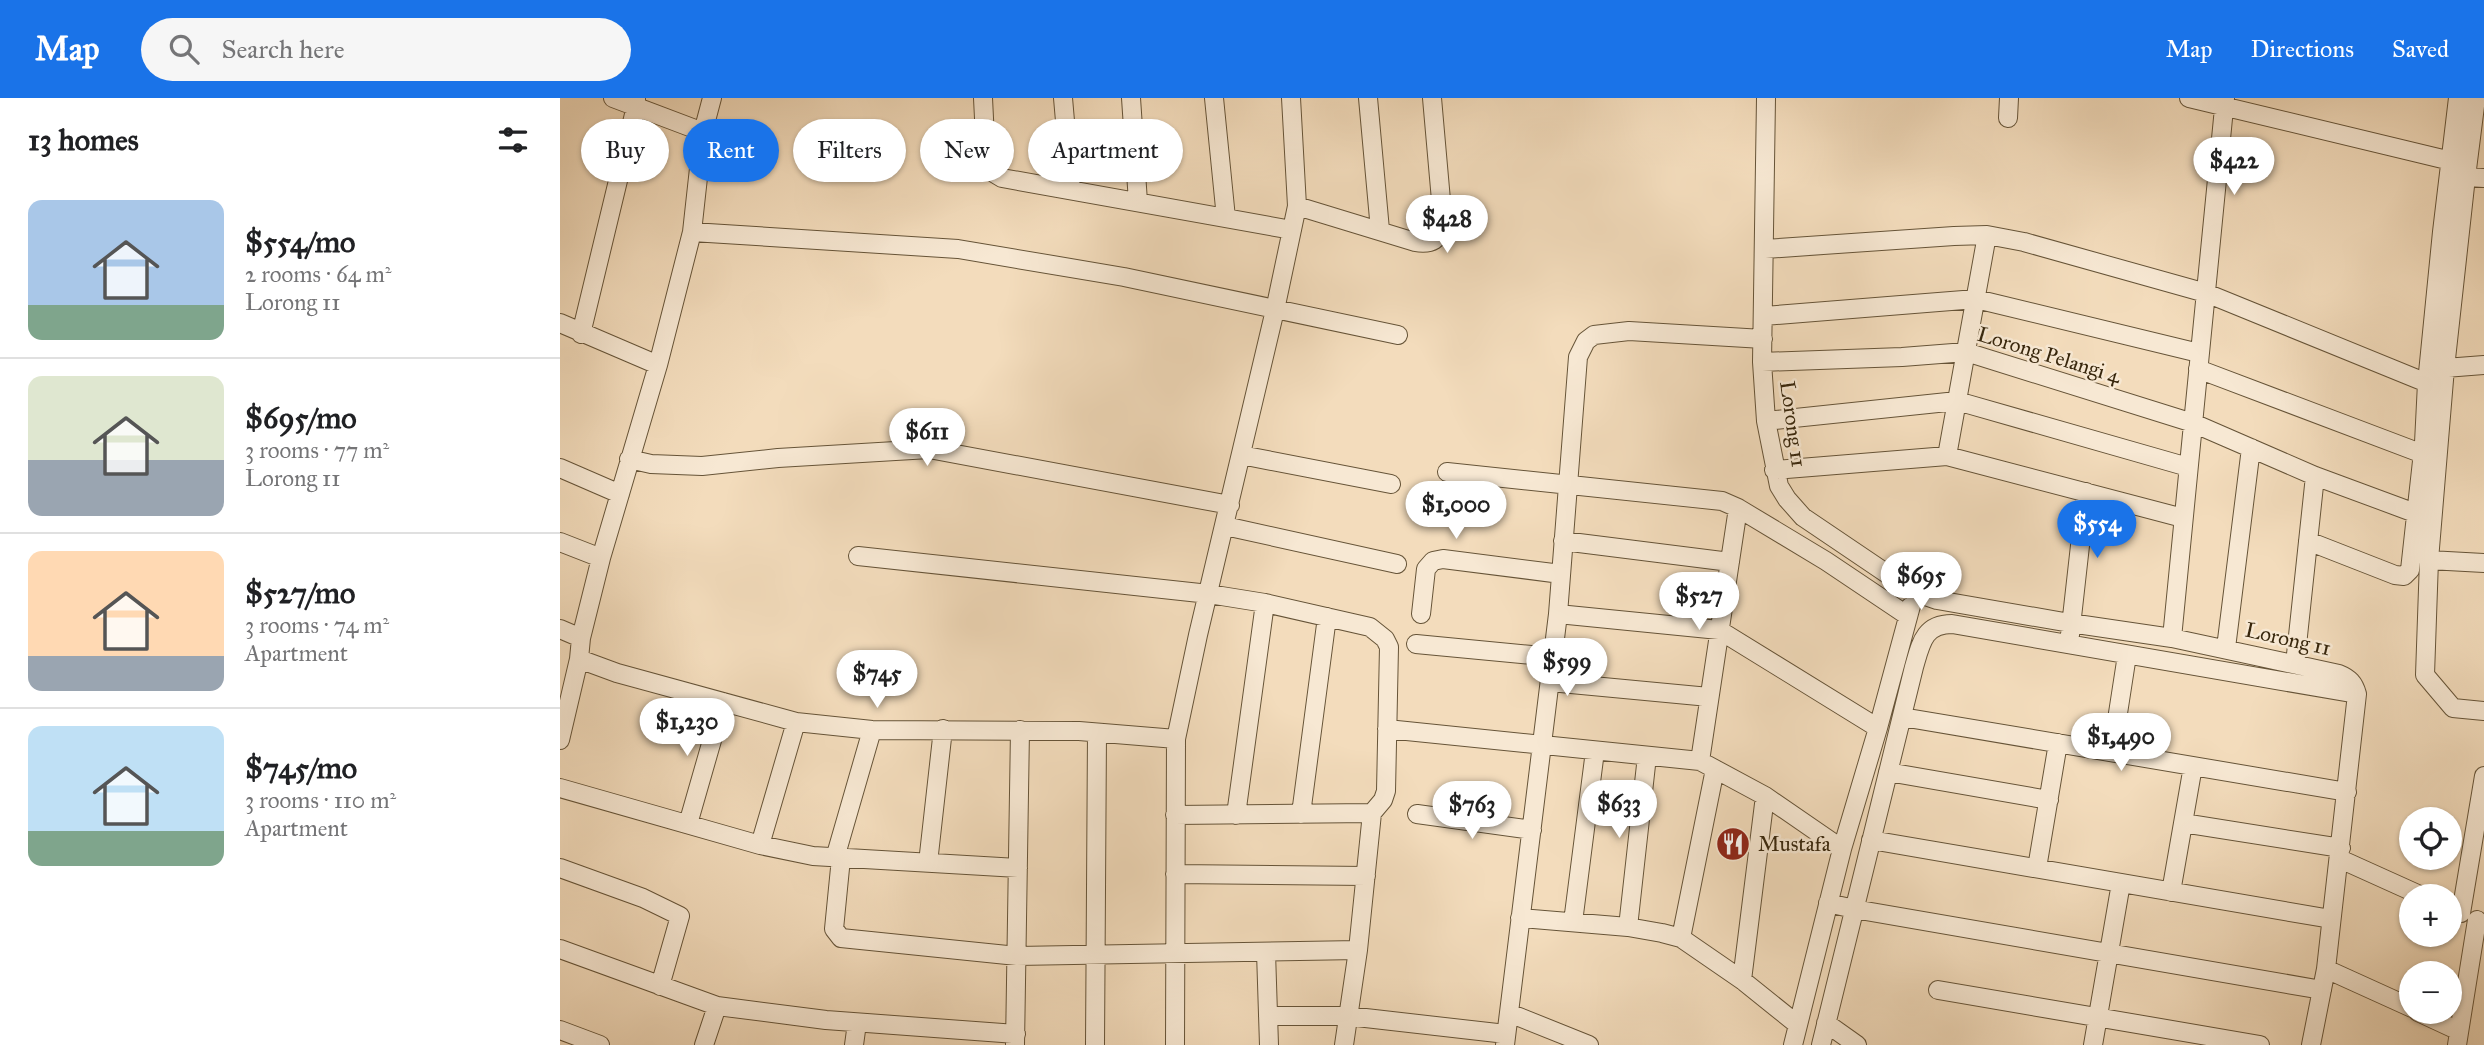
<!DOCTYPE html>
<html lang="en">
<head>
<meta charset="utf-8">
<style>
	body { margin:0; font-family:"IM FELL Great Primer",serif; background:#f6f6f6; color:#202124; height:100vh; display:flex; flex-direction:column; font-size:26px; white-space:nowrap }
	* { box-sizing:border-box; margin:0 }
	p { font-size:23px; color:#757577 }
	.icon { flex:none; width:38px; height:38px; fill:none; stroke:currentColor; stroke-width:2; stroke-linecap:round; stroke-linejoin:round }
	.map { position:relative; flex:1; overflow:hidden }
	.panel { display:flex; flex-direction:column; background:#fff; width:560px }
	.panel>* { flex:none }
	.banner { position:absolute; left:21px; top:21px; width:665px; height:63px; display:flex; gap:14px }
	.buttons { position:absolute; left:1839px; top:709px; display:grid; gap:14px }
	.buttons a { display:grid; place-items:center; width:63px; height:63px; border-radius:50%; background:#fff; box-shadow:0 2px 5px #0004; font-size:35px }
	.price { position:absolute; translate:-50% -60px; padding:0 16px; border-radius:24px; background:#fff; color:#222; font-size:23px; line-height:46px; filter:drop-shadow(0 2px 4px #0008) }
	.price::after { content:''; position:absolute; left:50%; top:42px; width:21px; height:16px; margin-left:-10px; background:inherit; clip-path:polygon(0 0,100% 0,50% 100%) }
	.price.current { background:#1a73e8; color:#fff }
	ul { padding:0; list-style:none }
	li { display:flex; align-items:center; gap:21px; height:175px; padding:0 28px }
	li+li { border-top:2px solid #e0e0e0 }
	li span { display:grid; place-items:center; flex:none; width:196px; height:140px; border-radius:14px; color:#555 }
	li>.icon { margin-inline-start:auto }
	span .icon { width:84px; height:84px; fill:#fffc; stroke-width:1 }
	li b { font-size:30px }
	h2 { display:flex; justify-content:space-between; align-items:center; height:84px; padding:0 28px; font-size:30px }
	.chip { padding:0 24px; border-radius:32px; background:#fff; box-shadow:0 2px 5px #0004; font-size:24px; line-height:63px }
	.chip.current { background:#1a73e8; color:#fff }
	header { display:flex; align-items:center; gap:42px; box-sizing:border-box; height:98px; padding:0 35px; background:#1a73e8; color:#fff }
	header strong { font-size:33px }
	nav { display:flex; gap:38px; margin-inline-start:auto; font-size:24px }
	.search { width:490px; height:63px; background:#f6f6f6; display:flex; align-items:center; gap:18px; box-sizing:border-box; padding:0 24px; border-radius:38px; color:#757577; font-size:26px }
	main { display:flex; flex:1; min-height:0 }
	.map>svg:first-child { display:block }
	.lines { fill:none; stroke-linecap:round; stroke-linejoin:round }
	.minor-casing { stroke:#665438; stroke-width:20 }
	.minor { stroke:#f7e8d3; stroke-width:18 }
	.labels { text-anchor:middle; stroke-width:5; stroke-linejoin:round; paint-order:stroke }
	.street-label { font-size:21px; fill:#37260c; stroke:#f7e8d3 }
	.poi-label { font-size:21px; fill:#37260c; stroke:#f7e8d3; text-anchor:start }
</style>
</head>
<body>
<header>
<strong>Map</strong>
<div class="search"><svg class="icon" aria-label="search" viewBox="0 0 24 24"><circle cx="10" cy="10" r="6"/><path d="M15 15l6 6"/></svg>Search here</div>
<nav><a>Map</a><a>Directions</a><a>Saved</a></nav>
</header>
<main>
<section class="panel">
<h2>13 homes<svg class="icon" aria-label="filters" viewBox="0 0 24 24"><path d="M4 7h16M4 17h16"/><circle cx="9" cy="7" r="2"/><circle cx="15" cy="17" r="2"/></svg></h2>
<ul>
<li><span style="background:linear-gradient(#a9c7e8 75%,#7fa58c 0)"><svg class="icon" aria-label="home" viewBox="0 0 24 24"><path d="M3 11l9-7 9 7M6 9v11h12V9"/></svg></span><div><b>$554/mo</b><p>2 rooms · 64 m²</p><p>Lorong 11</p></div></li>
<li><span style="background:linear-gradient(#dfe7d0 60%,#9aa5b1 0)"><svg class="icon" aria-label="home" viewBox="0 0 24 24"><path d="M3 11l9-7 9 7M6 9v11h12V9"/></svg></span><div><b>$695/mo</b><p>3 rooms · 77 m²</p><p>Lorong 11</p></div></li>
<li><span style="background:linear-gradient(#ffd9b3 75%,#9aa5b1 0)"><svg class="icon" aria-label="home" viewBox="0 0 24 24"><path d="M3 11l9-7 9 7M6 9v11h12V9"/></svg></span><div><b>$527/mo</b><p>3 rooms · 74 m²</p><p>Apartment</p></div></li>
<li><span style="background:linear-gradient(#bfe0f5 75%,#7fa58c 0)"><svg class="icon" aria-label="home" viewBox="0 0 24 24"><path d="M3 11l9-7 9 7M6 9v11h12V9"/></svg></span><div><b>$745/mo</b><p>3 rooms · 110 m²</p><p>Apartment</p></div></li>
</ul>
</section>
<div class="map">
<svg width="1924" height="947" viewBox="0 0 1924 947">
	<rect width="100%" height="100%" fill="#f3dcbc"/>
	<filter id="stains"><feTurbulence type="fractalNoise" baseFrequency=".00286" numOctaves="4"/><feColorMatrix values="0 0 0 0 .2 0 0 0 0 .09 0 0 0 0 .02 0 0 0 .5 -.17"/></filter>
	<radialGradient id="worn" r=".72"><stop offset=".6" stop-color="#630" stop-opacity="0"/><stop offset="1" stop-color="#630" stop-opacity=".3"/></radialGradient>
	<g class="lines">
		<g class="minor-casing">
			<path id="minor" d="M53,0L143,34
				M423,0L426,61L432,74L442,80L732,132
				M503,0L511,92
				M571,0L578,104
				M654,0L666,120
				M808,0L820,132
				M1206,0L1202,264L1206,323L1219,388L1227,401L1243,419L1354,494L1377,502L1510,525L1612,540L1779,576C1789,580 1794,585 1797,596L1766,871L1751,947
				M1629,0L1891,63
				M1916,0L1906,79L1924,80
				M1448,20L1449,0
				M1906,79L1885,270L1924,267
				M737,108L855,144C871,147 881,142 883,125L872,0
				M132,134L398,151L564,179L838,237
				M1205,151L1394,138L1427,137L1464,144L1646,195L1867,285
				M1204,218L1416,201L1639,255
				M0,225L98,267
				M21,236L76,8V0
				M1202,264L1342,259L1406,254L1633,325L1755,378L1855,415
				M1885,270L1869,462L1924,465
				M1638,271L1863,356
				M1206,323L1397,303L1628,369
				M681,357L831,386
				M1387,358L1427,137
				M69,361L91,366L142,368L218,360L369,351L670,407
				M0,370L60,396
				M1214,372L1387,358L1623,420
				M887,374L1162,403L1178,410L1266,463L1348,518
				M665,428L837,466
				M1003,443L1170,464
				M1748,443L1835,477L1844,478L1850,472L1864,345L1867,285L1882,134L1898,0
				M0,444L41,460
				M298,458L649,496L705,505L810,529L825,541L829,549L826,693L823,702L812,715L615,717
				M1869,462L1865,577L1893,610L1924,613
				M861,516L866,471L873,463L883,461L1001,476
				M998,516L1159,532L1318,630
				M0,531L21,540
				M1510,537L1526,394
				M1612,540L1665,0
				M856,546L992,559
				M1666,550L1691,350
				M19,561L57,575L236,624L312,632L519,633L616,641
				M1735,566L1755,378
				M990,584L1149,599
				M1342,619L1787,694
				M827,631L1140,663L1205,698L1282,751
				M0,642L19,561L21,540L41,460L98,267L132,134L143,34L152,0
				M1552,654L1567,557
				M1140,663L1178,410
				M1328,674L1489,702
				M0,690L200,747L253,758L458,770
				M741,716L767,519
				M857,716L972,732
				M676,717L705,505
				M1623,725L1781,750
				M128,726L163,604
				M1311,742L1771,821
				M200,747L236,624
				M275,760L312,632
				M281,760L274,831L281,840L457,858L798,852
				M1780,761L1862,798
				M368,765L383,631
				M0,770L83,800L120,818L100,888
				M1477,770L1498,645
				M615,776L806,778
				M1611,794L1633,668
				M1268,805L1294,811L1762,892
				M1901,815L1924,678
				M960,820L1068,829L1102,835L1121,840L1182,882L1238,927
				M1013,824L1035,653
				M1068,829L1087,658
				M1121,840L1155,671
				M0,851L157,908L266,922L456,936
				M706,854L709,947
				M1766,871L1852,910
				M1182,882L1205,698
				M1378,892L1700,947
				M1858,914L1899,933
				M949,915L1029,947
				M708,918H788L946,936
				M1266,925L1297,947
				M0,932L40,947
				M144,947L157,908
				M294,947L297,925
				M455,947L460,632
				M535,947L537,635
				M615,947L616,641L638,537L715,212L737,108L731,0
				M784,947L798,852L812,715
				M945,947L998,516L1018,259L1026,243L1034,237L1069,233L1203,241
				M1233,947L1282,751L1318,630L1351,508
				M1261,947L1354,569C1361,545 1364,526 1392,526L1797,596
				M1533,947L1561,785
				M1897,947L1917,822"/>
		</g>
		<use href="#minor" class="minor"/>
	</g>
	<defs>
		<g id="restaurant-disc" transform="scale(1.75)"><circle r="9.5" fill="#8f2418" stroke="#f7e8d3"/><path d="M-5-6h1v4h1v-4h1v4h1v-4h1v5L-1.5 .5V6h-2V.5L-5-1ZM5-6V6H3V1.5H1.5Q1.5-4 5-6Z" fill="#fff"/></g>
	</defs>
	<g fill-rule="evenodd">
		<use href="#restaurant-disc" x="1173" y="746"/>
	</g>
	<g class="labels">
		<g class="street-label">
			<text transform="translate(1489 257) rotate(17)" y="7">Lorong Pelangi 4</text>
			<text transform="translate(1233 326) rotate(82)" y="7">Lorong 11</text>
			<text transform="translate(1728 541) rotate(13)" y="7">Lorong 11</text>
		</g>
		<g class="poi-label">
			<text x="1198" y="753">Mustafa</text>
		</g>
	</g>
	<rect width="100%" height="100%" filter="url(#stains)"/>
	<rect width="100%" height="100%" fill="url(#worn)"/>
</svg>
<div class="buttons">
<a><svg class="icon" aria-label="locate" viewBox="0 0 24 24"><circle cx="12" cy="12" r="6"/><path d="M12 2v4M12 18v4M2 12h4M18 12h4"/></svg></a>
<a>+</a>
<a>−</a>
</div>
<b class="price" style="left:1674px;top:99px">$422</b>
<b class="price" style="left:887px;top:157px">$428</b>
<b class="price" style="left:367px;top:370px">$611</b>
<b class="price" style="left:896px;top:443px">$1,000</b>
<b class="price current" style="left:1537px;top:462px">$554</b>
<b class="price" style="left:1361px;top:514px">$695</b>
<b class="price" style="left:1139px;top:534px">$527</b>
<b class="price" style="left:1007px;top:600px">$599</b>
<b class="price" style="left:317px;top:612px">$745</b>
<b class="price" style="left:127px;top:660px">$1,230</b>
<b class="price" style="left:1561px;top:675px">$1,490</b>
<b class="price" style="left:1059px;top:742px">$633</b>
<b class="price" style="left:912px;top:743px">$763</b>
<div class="banner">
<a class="chip">Buy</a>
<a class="chip current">Rent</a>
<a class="chip">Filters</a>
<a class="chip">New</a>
<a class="chip">Apartment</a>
</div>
</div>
</main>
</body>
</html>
